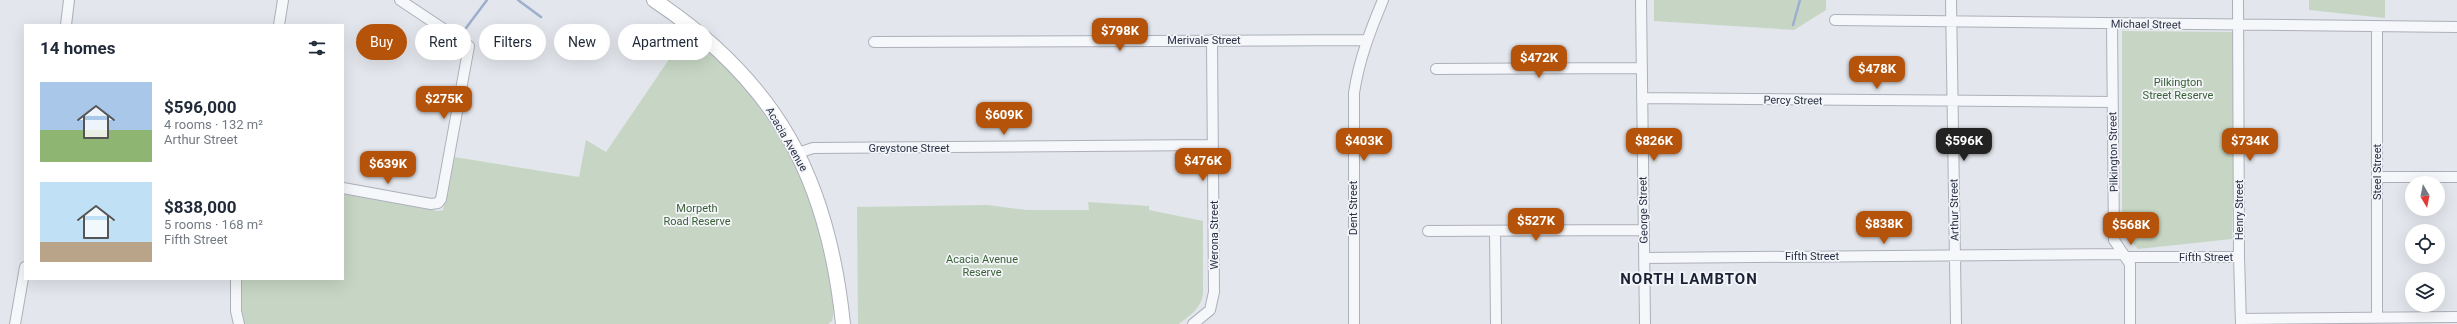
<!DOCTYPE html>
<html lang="en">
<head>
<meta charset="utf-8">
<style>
	body { margin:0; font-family:Roboto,sans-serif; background:#f2f2f3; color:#1f2937; height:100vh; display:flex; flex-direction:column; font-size:15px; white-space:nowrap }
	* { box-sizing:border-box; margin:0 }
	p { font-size:13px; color:#747a83 }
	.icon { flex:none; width:22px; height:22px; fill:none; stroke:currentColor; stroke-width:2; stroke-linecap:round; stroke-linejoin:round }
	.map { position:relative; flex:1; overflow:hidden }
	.panel { position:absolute; left:24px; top:24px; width:320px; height:256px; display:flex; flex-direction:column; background:#fff; border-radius:0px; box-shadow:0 4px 16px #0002 }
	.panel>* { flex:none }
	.hud { position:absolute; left:356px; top:24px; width:380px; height:36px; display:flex; gap:8px }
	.needle { width:26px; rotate:170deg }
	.tools { position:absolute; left:2405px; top:176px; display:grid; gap:8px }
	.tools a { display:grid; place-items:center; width:40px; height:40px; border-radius:50%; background:#fff; box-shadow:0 4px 16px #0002; font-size:20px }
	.price { position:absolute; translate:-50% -34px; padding:0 9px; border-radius:8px; background:#b45309; color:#fff; font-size:13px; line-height:26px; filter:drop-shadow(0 1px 2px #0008) }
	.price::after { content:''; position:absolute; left:50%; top:24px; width:12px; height:9px; margin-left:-6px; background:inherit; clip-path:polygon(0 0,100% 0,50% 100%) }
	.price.selected { background:#222; color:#fff }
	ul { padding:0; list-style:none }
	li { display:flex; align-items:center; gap:12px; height:100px; padding:0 16px }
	li span { display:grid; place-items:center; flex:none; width:112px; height:80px; border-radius:0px; color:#555 }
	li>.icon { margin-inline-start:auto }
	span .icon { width:48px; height:48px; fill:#fffc; stroke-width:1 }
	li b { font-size:17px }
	h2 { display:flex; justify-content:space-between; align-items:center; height:48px; padding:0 16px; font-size:17px }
	.tag { padding:0 14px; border-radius:18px; background:#fff; box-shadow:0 4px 16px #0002; font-size:14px; line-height:36px }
	.tag.selected { background:#b45309; color:#fff }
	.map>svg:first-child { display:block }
	.green { fill:#c7d6c4 }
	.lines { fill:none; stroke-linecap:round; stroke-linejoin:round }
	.stream { stroke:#9dafcd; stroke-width:2.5 }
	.street-casing { stroke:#acb0ba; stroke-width:12 }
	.secondary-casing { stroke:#acb0ba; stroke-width:16 }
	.street { stroke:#f6f7fa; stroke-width:10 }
	.secondary { stroke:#fff; stroke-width:14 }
	.labels { text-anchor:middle; stroke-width:3.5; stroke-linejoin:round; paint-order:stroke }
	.street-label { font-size:11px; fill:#2a3145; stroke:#f3f5f9 }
	.park-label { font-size:11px; fill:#3a6137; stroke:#f3f5f9 }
	.district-label { font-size:15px; font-weight:bold; letter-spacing:1px; fill:#1c2236; stroke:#f3f5f9 }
</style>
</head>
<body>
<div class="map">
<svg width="2457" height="324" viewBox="0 0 2457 324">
	<rect width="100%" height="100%" fill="#e3e6ec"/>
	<path class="green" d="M1654,0H1826V10L1794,30L1654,21Z
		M2309,0H2385V18L2309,10Z
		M2122,31L2236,32L2232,239L2138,249L2122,231Z
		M687,33C734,68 768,115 796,166C804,182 813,199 818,216C822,229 824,242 827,255C831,275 837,302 832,321L828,324H243L238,287L240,279H343V194L438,211L443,210L454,157L579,177L586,140L606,152Z
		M1088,202L1149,206V210L1203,221V294C1201,309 1190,315 1179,324H858L857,207L987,205L1027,210H1089Z"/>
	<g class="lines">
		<path class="stream" d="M518,0L541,17
			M1793,25L1800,0
			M466,28L487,0"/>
		<g class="street-casing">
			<path id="street" d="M1641,0L1645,324
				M1951,0L1956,324
				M2238,0L2239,257L2241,324
				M1835,20L2457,27
				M2112,23L2114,240L2130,264V324
				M66,25L69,0
				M279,25L283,0
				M2377,27V317
				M874,42L1366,40
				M1436,69L1642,68
				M1642,98L2112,102
				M798,153L813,148L1213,145
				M2377,177H2457
				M343,188L431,204L438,203L441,199L469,46L400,0
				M1428,231L1643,230
				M1495,231L1496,324
				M2125,257H2239
				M1644,258L2123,254
				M236,279V311L239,324
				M2241,319L2457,317
				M15,324L25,267
				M1193,324L1210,310L1214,292L1212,40
				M1354,324V93C1359,60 1370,31 1383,0"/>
		</g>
		<g class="secondary-casing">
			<path id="secondary" d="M654,0C777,82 828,178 843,324"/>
		</g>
		<use href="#street" class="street"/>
		<use href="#secondary" class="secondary"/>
	</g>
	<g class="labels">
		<g class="street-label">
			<text transform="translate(2146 24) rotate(1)" y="4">Michael Street</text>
			<text x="1204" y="44">Merivale Street</text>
			<text transform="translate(1793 100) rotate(1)" y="4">Percy Street</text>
			<text transform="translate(787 139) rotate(60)" y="4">Acacia Avenue</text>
			<text x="909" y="152">Greystone Street</text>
			<text transform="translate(2113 152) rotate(-91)" y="4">Pilkington Street</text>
			<text transform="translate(2377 172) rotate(-90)" y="4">Steel Street</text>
			<text transform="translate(1353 208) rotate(-90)" y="4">Dent Street</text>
			<text transform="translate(1643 210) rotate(-91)" y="4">George Street</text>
			<text transform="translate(1954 210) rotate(-91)" y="4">Arthur Street</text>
			<text transform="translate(2239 210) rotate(-90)" y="4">Henry Street</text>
			<text transform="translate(1214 235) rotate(-90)" y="4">Werona Street</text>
			<text x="1812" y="260">Fifth Street</text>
			<text x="2206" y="261">Fifth Street</text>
		</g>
		<g class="park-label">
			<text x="2178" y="86">Pilkington<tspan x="2178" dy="13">Street Reserve</tspan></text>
			<text x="697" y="212">Morpeth<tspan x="697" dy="13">Road Reserve</tspan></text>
			<text x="982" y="263">Acacia Avenue<tspan x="982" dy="13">Reserve</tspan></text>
		</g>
		<g class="district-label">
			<text x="1689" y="284">NORTH LAMBTON</text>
		</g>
	</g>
</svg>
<div class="tools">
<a><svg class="needle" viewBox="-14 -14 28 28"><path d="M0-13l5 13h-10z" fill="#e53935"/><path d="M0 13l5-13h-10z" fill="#747a83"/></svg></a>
<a><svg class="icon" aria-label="locate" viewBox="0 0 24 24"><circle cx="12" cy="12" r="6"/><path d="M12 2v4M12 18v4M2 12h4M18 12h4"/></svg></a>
<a><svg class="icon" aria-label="layers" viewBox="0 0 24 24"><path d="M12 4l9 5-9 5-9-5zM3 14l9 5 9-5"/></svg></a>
</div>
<b class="price" style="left:1120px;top:52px">$798K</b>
<b class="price" style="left:1539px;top:79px">$472K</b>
<b class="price" style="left:1877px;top:90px">$478K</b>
<b class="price" style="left:444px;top:120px">$275K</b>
<b class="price" style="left:1004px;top:136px">$609K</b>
<b class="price" style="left:1364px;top:162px">$403K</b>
<b class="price" style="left:1654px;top:162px">$826K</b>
<b class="price selected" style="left:1964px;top:162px">$596K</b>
<b class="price" style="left:2250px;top:162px">$734K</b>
<b class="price" style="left:1203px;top:182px">$476K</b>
<b class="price" style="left:388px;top:185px">$639K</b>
<b class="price" style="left:1536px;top:242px">$527K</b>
<b class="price" style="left:1884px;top:245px">$838K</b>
<b class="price" style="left:2131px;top:246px">$568K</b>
<div class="hud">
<a class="tag selected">Buy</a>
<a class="tag">Rent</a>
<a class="tag">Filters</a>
<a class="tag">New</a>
<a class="tag">Apartment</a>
</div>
<section class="panel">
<h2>14 homes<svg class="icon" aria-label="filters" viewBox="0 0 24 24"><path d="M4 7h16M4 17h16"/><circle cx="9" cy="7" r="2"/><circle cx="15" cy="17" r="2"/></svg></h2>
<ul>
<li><span style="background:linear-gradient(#a9c7e8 60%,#8fb573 0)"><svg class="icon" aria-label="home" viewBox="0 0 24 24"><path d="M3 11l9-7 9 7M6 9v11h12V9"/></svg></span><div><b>$596,000</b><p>4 rooms · 132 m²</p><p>Arthur Street</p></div></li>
<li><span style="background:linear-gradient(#bfe0f5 75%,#b9a48a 0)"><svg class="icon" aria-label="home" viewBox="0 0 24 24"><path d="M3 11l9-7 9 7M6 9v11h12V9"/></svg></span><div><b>$838,000</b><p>5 rooms · 168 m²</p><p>Fifth Street</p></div></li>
</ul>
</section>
</div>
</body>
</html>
